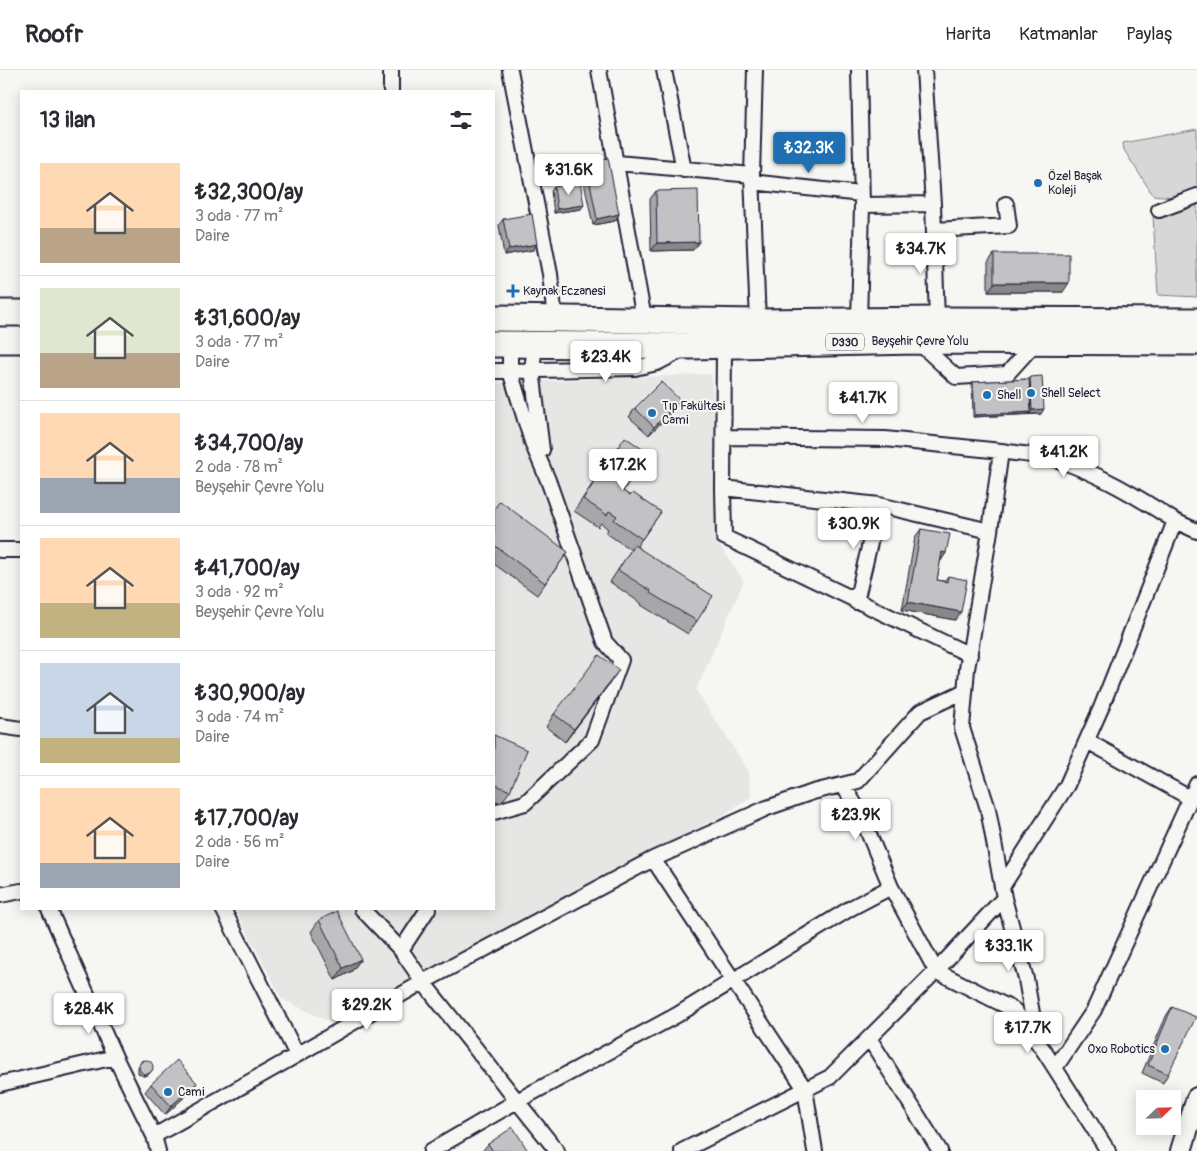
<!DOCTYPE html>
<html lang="tr">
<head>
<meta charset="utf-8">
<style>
	body { margin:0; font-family:Pangolin,sans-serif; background:#f7f7f7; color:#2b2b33; height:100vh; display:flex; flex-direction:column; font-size:19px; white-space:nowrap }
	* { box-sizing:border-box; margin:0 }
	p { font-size:16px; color:#7c7c81 }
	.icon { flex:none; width:28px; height:28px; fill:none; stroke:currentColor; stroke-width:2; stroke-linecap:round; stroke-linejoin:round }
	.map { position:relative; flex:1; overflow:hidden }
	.drawer { position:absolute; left:20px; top:20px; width:475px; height:820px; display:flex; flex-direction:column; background:#fff; border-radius:0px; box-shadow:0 2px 12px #0003 }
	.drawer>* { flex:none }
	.needle { width:32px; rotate:67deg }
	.buttons { position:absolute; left:1136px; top:1020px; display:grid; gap:10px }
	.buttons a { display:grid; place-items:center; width:45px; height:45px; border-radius:0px; background:#fff; box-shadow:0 2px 12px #0003; font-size:25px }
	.price { position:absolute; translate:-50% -42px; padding:0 11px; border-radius:5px; background:#fff; color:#222; font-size:16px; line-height:32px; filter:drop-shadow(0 1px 2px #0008) }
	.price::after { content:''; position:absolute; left:50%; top:30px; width:15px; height:11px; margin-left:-8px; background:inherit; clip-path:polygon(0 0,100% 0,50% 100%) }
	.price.on { background:#1f6fb2; color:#fff }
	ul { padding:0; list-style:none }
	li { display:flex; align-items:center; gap:15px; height:125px; padding:0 20px }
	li+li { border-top:1px solid #e1e1e2 }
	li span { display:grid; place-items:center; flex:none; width:140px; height:100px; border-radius:0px; color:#555 }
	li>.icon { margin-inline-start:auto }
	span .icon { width:60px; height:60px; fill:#fffc; stroke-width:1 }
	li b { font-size:21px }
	h2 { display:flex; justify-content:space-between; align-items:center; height:60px; padding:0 20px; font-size:21px }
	header { display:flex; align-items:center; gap:30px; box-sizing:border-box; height:70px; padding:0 25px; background:#fff; border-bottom:1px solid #e1e1e2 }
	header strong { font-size:24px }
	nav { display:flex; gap:28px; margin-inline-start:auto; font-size:18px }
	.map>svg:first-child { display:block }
	.built { fill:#e6e6e4 }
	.green { fill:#d7d7d7; stroke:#7c7c89 }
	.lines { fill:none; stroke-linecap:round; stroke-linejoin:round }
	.street-casing { stroke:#22223b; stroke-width:18 }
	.secondary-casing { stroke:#22223b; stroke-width:24 }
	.highway-casing { stroke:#22223b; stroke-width:29 }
	.street { stroke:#f6f6f2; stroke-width:14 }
	.secondary { stroke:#f6f6f2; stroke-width:20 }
	.highway { stroke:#f6f6f2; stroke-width:25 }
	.wall { fill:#a7a7a9; stroke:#22223b }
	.shaded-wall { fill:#888889; stroke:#22223b }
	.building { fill:#c2c2c4; stroke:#22223b }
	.poi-dot { fill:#1f6fb2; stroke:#f6f6f2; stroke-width:2 }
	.labels { text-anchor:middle; stroke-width:4; stroke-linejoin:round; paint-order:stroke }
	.shield { fill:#f6f6f2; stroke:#626272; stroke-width:1 }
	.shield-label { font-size:11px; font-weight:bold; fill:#22223b }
	.poi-label { font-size:12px; fill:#22223b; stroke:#f6f6f2; text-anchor:start }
	.street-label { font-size:12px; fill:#22223b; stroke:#f6f6f2 }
</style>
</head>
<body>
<header>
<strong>Roofr</strong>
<nav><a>Harita</a><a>Katmanlar</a><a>Paylaş</a></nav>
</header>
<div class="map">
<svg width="1197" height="1081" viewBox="0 0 1197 1081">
	<rect width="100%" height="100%" fill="#f6f6f2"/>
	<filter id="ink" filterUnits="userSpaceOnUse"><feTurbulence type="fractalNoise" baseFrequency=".02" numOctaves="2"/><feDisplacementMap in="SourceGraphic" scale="10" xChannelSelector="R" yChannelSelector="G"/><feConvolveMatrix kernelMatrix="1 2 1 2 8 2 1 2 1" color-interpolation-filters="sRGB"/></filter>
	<g filter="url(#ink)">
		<path class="built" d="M712,304L717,471L744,511L696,620L749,702L751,727L720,747L603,806L332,953L282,929L235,839H494V313Z"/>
		<path class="green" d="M1197,59V122L1182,128L1153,125L1124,80L1123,73Z
			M1197,133V227L1158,225L1153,146Z"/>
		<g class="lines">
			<g class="street-casing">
				<path id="street" d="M391,0V21
					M510,0L550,204L554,240L559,249
					M599,0L642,238L647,251
					M664,0L684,100
					M755,0L752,105L758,252
					M859,0L862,135
					M617,93L752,105
					M752,112L861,124
					M933,134L937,250
					M1159,140L1197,126
					M934,160L1009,156L1006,134
					M859,252L862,135L933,134L924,0
					M917,271L956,307L1007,304L1036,272
					M535,275L532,300L542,380
					M494,301L635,298L657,293L682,280
					M724,367L885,369L1001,381
					M723,418L724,467L970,585
					M990,461L1001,381C1019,384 1040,385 1058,390C1100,404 1138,427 1175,451
					M0,480H21
					M856,532L879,435
					M0,656L21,659
					M1087,671L1190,728
					M843,715L860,743L891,817
					M494,742L525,733L592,670L621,590L605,572L548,410L533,375L510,301V274
					M653,789L805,1019L815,1081
					M1002,817L1067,715L1101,638L1175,451L1197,461
					M0,825L21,821
					M1004,828L1026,909L1036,966
					M49,839L115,987L154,1066L158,1081
					M362,839L401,880
					M428,839L401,880L423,912L517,1031L431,1081
					M869,968L940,1081
					M297,985L423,912L653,789L767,738L813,722L858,711L920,642L965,621
					M1055,998L1094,940L1197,714
					M0,1014L115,987
					M154,1066L297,985L223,839
					M557,1081L517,1031L677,945L851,838L891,817L936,901L1014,940L1044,981L1108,1081
					M682,1081L830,1007L936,901L1004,828L988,739L962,658L967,599L990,461L879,435L723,418L724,275"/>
			</g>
			<g class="secondary-casing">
				<path id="secondary" d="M1181,1081L1197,1028"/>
			</g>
			<g class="highway-casing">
				<path id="highway" d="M0,243H21
					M494,248L758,252L937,250L1197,251
					M0,270H21
					M494,274L690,276L916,271L1197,272"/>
			</g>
			<use href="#street" class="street"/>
			<use href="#secondary" class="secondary"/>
			<use href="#highway" class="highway"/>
		</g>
		<path class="wall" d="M586,92L619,144L615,151L593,155L581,99Z
			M554,117L581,139L554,143L551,121Z
			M656,121L693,180L651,181L650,129Z
			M503,149L537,174L533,180L504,185L499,155Z
			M994,184L1063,222H988V192Z
			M1030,307L1041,344L973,347L972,314L973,312L1029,309Z
			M635,338L675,339L649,365L629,347Z
			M616,379L623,421L630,426L661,442L637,476L697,551L688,564L641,535L642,534L610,512L631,480L606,463L608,459L601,453L598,457L574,441Z
			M494,439L568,482L537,525L494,494Z
			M921,459L946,483L940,492L937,510L944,511L948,506L955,550L902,540L915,467Z
			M610,613L565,672L546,657L554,644Z
			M494,665L510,721L501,733L494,730Z
			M319,850L361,889L352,901L335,910L311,862Z
			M1172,937L1168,1004L1163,1013L1142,1003L1166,946Z
			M142,990L153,999L148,1005L143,1006L138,1003V997Z
			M151,1014L191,1021L165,1045L145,1022Z
			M488,1074L528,1081H484L483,1080Z"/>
		<path class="shaded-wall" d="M584,135L581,139L554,143L557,139Z
			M619,144L615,151L593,155L597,149Z
			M699,172L693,180L651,181L657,173Z
			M537,174L533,180L504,185L509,179Z
			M994,213H1069L1063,222H988Z
			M680,330L675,339L649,365L654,357Z
			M1044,339L1041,344H1029L1032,340Z
			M1031,342L1029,344L973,347L975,345Z
			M942,482L946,483L940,492Z
			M908,532L961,542L955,550L902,540Z
			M619,600L610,613L565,672L574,659Z
			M361,889L352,901L335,910L343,898Z
			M150,1003L148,1005L143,1006L144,1004Z
			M197,1013L191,1021L165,1045L171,1036Z"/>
		<path class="building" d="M608,88L619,144L597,149L586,92Z
			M580,112L584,135L557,139L554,117Z
			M698,120L699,172L657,173L656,121Z
			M532,144L537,174L509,179L503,149Z
			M994,184H1069V213H994Z
			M1042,306L1044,339L1032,340L1030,307Z
			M1029,309L1031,342L975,345L973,312Z
			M661,312L680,330L654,357L635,338Z
			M625,367L648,383L623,421L630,426L633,423L661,442L642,469L614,450L617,446L609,441L607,445L583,429Z
			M500,431L568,482L545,513L494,475V439Z
			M921,459L950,464L946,483L942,482L937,510L947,512L948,506L967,510L961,542L908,532Z
			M634,475L713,526L697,551L650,523L651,521L618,500Z
			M599,585L619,600L574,659L554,644Z
			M494,665L527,680L510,721L494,714Z
			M337,841L361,889L343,898L319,850Z
			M1172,937L1196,947L1168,1004L1148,995Z
			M139 997a7 7 0 1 1 14 0a7 7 0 1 1-14 0Z
			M177,990L197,1013L171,1036L151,1014Z
			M513,1057L528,1081H493L488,1074Z"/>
	</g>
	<g class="poi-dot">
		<circle cx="1038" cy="113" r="5"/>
		<path d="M510.5 213.5h5v5h5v5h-5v5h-5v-5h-5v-5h5z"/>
		<circle cx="1031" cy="323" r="5"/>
		<circle cx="987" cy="325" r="5"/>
		<circle cx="652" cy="343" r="5"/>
		<circle cx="1165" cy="979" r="5"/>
		<circle cx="168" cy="1022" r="5"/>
	</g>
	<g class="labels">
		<rect class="shield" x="826" y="263.5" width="38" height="17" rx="4"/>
		<g class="shield-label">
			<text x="845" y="276">D330</text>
		</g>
		<g class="poi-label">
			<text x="1048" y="110">Özel Başak<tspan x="1048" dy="14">Koleji</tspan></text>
			<text x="523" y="225">Kaynak Eczanesi</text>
			<text x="1041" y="327">Shell Select</text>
			<text x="997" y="329">Shell</text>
			<text x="662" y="340">Tıp Fakültesi<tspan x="662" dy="14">Cami</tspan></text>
			<text x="1155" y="983" text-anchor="end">Oxo Robotics</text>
			<text x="178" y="1026">Cami</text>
		</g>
		<g class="street-label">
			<text x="920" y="275">Beyşehir Çevre Yolu</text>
		</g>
	</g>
</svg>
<div class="buttons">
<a><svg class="needle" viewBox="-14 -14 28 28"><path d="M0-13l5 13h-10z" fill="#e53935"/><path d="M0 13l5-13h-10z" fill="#7c7c81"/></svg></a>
</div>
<b class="price on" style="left:809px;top:104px">₺32.3K</b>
<b class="price" style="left:569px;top:126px">₺31.6K</b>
<b class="price" style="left:921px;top:205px">₺34.7K</b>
<b class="price" style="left:606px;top:313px">₺23.4K</b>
<b class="price" style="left:863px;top:354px">₺41.7K</b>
<b class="price" style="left:1064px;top:408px">₺41.2K</b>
<b class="price" style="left:623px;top:421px">₺17.2K</b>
<b class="price" style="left:854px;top:480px">₺30.9K</b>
<b class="price" style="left:856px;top:771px">₺23.9K</b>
<b class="price" style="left:1009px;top:902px">₺33.1K</b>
<b class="price" style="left:367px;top:961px">₺29.2K</b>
<b class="price" style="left:89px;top:965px">₺28.4K</b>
<b class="price" style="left:1028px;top:984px">₺17.7K</b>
<section class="drawer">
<h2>13 ilan<svg class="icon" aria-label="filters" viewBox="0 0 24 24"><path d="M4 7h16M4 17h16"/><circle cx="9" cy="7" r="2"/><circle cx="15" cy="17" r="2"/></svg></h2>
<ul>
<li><span style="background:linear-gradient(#ffd9b3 65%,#b9a48a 0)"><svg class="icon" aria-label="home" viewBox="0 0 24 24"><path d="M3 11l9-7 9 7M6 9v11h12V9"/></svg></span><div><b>₺32,300/ay</b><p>3 oda · 77 m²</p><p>Daire</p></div></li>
<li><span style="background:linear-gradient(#dfe7d0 65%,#b9a48a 0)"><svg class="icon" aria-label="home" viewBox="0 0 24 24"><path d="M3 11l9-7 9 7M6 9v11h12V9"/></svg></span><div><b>₺31,600/ay</b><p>3 oda · 77 m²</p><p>Daire</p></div></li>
<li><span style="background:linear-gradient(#ffd9b3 65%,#9aa5b1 0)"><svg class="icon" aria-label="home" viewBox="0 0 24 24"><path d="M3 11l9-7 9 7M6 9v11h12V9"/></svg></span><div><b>₺34,700/ay</b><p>2 oda · 78 m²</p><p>Beyşehir Çevre Yolu</p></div></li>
<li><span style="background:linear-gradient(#ffd9b3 65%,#c2b280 0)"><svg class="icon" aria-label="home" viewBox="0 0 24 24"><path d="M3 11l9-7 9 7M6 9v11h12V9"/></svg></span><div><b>₺41,700/ay</b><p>3 oda · 92 m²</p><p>Beyşehir Çevre Yolu</p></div></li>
<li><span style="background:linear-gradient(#c9d6e8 75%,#c2b280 0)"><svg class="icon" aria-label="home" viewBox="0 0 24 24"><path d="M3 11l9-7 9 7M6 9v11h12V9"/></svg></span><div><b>₺30,900/ay</b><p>3 oda · 74 m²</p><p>Daire</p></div></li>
<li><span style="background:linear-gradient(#ffd9b3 75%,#9aa5b1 0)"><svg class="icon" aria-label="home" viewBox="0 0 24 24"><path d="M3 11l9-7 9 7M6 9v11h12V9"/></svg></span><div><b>₺17,700/ay</b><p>2 oda · 56 m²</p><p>Daire</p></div></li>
</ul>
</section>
</div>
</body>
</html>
